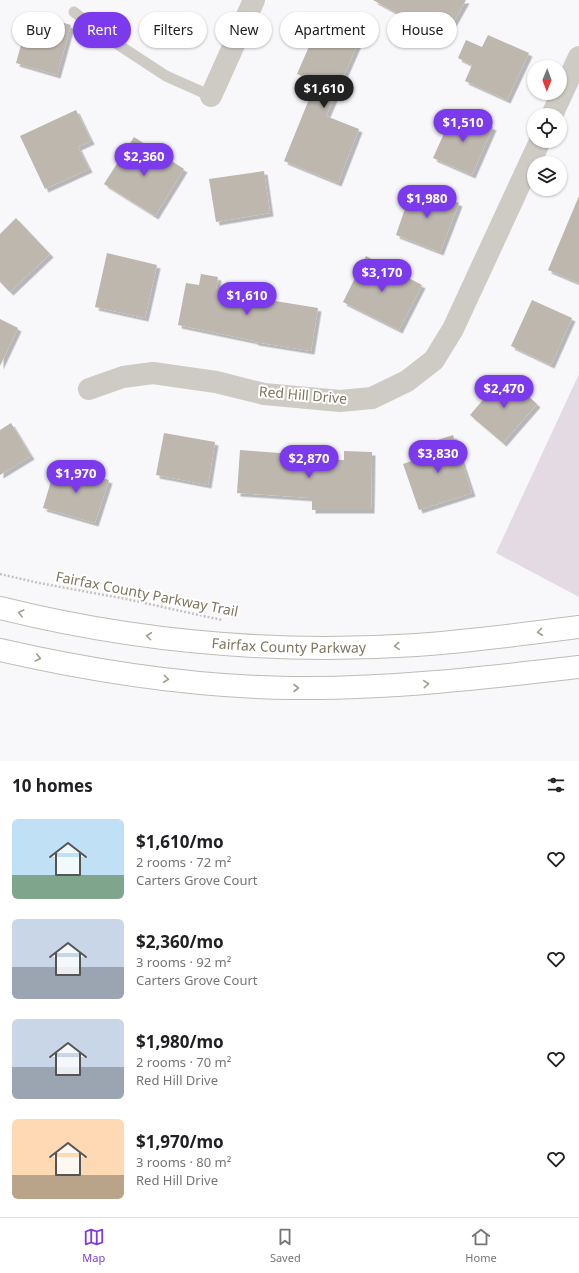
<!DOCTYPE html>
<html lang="en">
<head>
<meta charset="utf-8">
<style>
	body { margin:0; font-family:"Noto Sans",sans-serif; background:#f2f2f2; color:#202124; height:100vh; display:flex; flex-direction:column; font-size:15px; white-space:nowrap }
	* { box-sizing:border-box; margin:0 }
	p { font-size:13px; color:#757577 }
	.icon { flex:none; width:22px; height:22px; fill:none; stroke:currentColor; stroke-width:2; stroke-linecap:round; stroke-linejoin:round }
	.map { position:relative; height:761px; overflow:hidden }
	.side { display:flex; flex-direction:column; background:#fff; flex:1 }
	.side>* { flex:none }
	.guide { position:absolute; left:12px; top:12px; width:555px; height:36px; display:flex; gap:8px }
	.needle { width:26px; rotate:181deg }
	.controls { position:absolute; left:527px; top:60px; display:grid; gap:8px }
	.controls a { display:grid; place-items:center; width:40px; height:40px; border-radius:50%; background:#fff; box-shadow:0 1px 3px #0004; font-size:20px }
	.price { position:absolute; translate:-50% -34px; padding:0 9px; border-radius:14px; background:#7c3aed; color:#fff; font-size:13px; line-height:26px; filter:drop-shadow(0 1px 2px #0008) }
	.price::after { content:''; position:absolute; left:50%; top:24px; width:12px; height:9px; margin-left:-6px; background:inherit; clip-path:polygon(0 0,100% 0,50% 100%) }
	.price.selected { background:#222; color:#fff }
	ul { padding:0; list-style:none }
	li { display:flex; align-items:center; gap:12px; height:100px; padding:0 12px }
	li span { display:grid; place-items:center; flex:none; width:112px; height:80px; border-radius:6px; color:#555 }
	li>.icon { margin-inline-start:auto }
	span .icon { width:48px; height:48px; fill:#fffc; stroke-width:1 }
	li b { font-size:17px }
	h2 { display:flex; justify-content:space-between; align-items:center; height:48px; padding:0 12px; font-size:17px }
	.chip { padding:0 14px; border-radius:18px; background:#fff; box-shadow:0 1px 3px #0004; font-size:14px; line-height:36px }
	.chip.selected { background:#7c3aed; color:#fff }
	.menu { display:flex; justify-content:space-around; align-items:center; height:56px; border-top:1px solid #e0e0e0; background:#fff; font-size:11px; color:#757577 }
	.menu a { display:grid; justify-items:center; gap:2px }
	.menu .selected { color:#7c3aed }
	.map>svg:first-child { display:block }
	.green { fill:#e3dae4 }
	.building { fill:#bdb7ad; filter:url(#shadow) }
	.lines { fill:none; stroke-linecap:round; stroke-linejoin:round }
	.trunk-casing { stroke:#bfbcb6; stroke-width:24 }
	.path { stroke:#c5c3bf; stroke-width:2.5; stroke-dasharray:2 2; stroke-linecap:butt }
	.service { stroke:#cecbc5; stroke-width:11 }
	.minor { stroke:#cecbc5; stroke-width:22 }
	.trunk { stroke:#fff; stroke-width:22 }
	.oneway { stroke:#a59e8e }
	.labels { text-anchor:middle; stroke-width:4; stroke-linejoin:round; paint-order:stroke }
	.street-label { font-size:14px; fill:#7f745e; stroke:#fff }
</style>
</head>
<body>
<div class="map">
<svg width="579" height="761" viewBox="0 0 579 761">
	<defs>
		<filter id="shadow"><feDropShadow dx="3.5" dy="3.5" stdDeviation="0" flood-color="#0004"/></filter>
	</defs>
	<rect width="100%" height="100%" fill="#f8f7fa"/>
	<path class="green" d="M579,374V597L496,553Z"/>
	<path class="building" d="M373,0H466L444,39Z
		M30,13L71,25L57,75L16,63Z
		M318,26L358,43L326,116L359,129L338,183L284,161L316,82L297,74Z
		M488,35L529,53L507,100L465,81L472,65L458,58L466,40L482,47Z
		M76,110L91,141L78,147L89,169L45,189L20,136Z
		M454,111L493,127L472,175L433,158Z
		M134,137L184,169L155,216L104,184Z
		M264,171L270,213L216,222L209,179Z
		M413,185L459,203L440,252L396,235Z
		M579,196V283L548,270Z
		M16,218L50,254L10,292L0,282V234Z
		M107,253L157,265L145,318L95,307Z
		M366,256L422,285L399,330L343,302Z
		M201,274L218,277L216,289L239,294V295L318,308L311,351L255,342V341L178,325L186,283L199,285Z
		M532,300L572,318L551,365L511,346Z
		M0,319L18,328L0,366Z
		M504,375L537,404L503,443L470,415Z
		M11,423L31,456L0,475V430Z
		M164,433L215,442L208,485L156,475Z
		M453,435L472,493L419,510L403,464L429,455L425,444Z
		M240,450L293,454V459L344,460V451L372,452L371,510H312V498L237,493Z
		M56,464L109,480L95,523L43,508Z"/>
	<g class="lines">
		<g class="trunk-casing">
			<g id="trunk">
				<path id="s1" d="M0,608C136,642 277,654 417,645C471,641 525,634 579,627"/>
				<path d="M0,650C96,672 194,687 293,688C389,689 484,678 579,667"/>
			</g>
		</g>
		<path class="path" d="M0,574L39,583L126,599L222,620"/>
		<path class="service" d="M74,12L108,38L166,76L211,96"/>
		<path class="minor" d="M211,96L254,0
			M552,115L579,57
			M89,389L123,377L153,373L216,382L264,394L340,401L372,398L407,381L434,360L453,329L540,141"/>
		<use href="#trunk" class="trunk"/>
	</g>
	<defs><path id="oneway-chevron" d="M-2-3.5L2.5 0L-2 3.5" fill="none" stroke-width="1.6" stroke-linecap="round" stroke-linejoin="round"/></defs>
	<g class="oneway">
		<use href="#oneway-chevron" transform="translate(21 613) rotate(-166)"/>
		<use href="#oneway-chevron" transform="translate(540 632) rotate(173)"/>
		<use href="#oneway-chevron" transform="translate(149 636) rotate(-173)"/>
		<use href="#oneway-chevron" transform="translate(397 646) rotate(177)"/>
		<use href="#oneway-chevron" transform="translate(38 658) rotate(13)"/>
		<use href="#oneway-chevron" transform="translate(166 679) rotate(6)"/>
		<use href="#oneway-chevron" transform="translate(426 684) rotate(-5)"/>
		<use href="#oneway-chevron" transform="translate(296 688)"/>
	</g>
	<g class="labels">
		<g class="street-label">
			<text transform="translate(303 395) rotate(5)" y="5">Red Hill Drive</text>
			<text transform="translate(147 594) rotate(11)" y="5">Fairfax County Parkway Trail</text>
			<text dy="5" stroke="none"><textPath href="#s1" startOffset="292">Fairfax County Parkway</textPath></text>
		</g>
	</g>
</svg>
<div class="controls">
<a><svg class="needle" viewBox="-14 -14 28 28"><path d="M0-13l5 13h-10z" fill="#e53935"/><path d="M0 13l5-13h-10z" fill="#757577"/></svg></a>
<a><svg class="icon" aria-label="locate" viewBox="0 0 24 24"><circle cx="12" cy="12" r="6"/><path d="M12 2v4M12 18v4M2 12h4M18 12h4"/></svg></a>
<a><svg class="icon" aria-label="layers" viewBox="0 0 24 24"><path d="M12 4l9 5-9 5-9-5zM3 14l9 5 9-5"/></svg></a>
</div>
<b class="price selected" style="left:324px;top:109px">$1,610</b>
<b class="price" style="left:463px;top:143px">$1,510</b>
<b class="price" style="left:144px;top:177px">$2,360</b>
<b class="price" style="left:427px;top:219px">$1,980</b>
<b class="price" style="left:382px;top:293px">$3,170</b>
<b class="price" style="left:247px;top:316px">$1,610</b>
<b class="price" style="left:504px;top:409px">$2,470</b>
<b class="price" style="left:438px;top:474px">$3,830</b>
<b class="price" style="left:309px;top:479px">$2,870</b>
<b class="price" style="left:76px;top:494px">$1,970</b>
<div class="guide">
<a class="chip">Buy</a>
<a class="chip selected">Rent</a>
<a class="chip">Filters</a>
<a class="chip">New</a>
<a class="chip">Apartment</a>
<a class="chip">House</a>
</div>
</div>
<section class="side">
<h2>10 homes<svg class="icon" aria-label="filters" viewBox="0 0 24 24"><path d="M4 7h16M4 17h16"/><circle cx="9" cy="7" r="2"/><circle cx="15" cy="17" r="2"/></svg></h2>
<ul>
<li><span style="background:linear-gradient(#bfe0f5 70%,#7fa58c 0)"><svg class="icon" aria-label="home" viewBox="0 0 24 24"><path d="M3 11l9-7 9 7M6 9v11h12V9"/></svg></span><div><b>$1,610/mo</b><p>2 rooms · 72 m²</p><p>Carters Grove Court</p></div><svg class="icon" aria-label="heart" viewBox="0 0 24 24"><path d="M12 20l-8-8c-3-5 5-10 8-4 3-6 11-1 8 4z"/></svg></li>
<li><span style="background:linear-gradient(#c9d6e8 60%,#9aa5b1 0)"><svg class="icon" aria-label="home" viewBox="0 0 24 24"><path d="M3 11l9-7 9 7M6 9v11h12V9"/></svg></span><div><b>$2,360/mo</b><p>3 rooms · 92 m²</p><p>Carters Grove Court</p></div><svg class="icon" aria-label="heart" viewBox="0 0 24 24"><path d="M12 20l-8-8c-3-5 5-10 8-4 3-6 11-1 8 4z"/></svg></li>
<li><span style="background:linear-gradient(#c9d6e8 60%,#9aa5b1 0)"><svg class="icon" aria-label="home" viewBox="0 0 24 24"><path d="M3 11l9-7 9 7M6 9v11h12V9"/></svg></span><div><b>$1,980/mo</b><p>2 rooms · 70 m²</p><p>Red Hill Drive</p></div><svg class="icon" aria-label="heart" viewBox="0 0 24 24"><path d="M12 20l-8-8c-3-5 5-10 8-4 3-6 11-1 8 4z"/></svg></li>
<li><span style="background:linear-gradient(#ffd9b3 70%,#b9a48a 0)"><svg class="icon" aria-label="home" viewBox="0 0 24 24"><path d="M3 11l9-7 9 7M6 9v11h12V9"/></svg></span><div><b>$1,970/mo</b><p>3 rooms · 80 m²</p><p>Red Hill Drive</p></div><svg class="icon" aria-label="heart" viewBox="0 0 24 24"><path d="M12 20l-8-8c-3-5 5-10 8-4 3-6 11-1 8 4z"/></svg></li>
</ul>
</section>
<nav class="menu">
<a class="selected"><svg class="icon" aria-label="map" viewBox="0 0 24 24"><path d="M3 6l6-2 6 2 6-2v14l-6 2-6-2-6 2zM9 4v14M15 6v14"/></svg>Map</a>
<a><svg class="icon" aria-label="saved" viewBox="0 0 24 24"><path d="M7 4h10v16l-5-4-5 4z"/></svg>Saved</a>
<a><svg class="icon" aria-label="home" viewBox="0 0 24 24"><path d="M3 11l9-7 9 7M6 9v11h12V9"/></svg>Home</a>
</nav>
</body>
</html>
